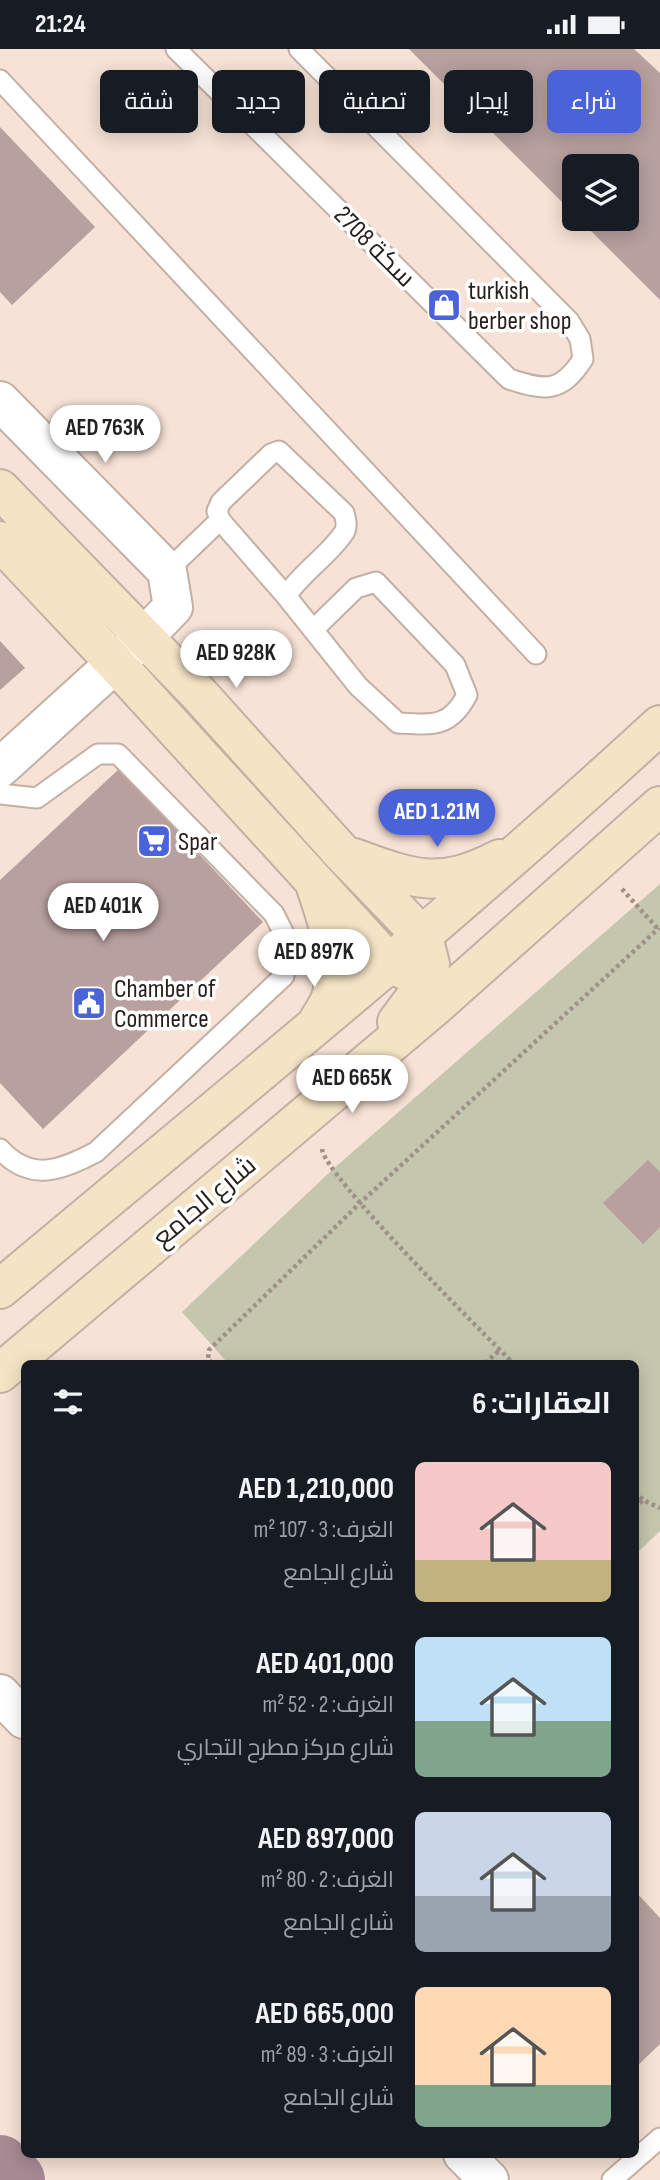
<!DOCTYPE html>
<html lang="ar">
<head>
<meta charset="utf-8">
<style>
	body { margin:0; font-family:"Sofia Sans Condensed",Cairo,sans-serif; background:#20242c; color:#f1f3f6; direction:rtl; height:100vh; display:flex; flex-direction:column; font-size:26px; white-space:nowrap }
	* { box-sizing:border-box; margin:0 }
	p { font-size:23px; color:#9ea1a6 }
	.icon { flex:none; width:38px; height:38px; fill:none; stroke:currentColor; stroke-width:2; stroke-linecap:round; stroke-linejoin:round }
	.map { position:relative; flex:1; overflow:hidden; direction:ltr }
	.sheet { position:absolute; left:21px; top:1311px; width:618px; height:798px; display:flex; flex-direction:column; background:#171b24; border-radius:10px; box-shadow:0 4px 18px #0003; direction:rtl }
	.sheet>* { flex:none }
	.banner { position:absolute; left:21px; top:21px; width:620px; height:63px; direction:rtl; display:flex; gap:14px }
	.tools { position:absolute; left:562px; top:105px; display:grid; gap:14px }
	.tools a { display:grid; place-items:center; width:77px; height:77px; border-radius:10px; background:#171b24; box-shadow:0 4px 18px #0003; font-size:35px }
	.price { position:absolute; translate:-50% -60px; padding:0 16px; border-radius:24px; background:#fff; color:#222; font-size:23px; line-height:46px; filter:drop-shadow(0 2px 4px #0008) }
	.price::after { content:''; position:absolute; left:50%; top:42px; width:21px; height:16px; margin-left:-10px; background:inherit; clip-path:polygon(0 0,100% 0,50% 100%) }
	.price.on { background:#4b63d8; color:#fff }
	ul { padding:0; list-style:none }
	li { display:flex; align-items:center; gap:21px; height:175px; padding:0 28px }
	li span { display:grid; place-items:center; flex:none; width:196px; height:140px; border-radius:10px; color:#555 }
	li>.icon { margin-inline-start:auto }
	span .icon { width:84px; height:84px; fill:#fffc; stroke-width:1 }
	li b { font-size:30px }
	h2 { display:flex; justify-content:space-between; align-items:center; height:84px; padding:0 28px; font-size:30px }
	.chip { padding:0 24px; border-radius:10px; background:#171b24; box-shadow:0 4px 18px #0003; font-size:24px; line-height:63px }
	.chip.on { background:#4b63d8; color:#fff }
	.status { display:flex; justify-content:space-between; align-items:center; height:49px; padding:0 35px; background:#171b24; direction:ltr }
	.status svg { height:19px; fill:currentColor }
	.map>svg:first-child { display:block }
	.green { fill:#c4c6ad }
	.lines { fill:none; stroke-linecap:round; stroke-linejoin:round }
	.river { stroke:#a78993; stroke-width:60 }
	.building { fill:#b7a09e }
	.service-casing { stroke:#c3b0a4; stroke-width:23 }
	.minor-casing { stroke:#c3b0a4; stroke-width:42 }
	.tertiary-casing { stroke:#c3b0a4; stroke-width:42 }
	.secondary-casing { stroke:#c3b0a4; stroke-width:42 }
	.path { stroke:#9f9188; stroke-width:4.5; stroke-dasharray:3.5 3.5; stroke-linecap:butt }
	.service { stroke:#fff; stroke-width:19 }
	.minor { stroke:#fff; stroke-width:38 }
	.tertiary { stroke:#fff; stroke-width:38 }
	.secondary { stroke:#f4e4c5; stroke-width:38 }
	.labels { text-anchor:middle; stroke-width:7; stroke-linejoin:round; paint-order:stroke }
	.street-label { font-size:26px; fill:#261f1a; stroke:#fff }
	.poi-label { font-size:26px; fill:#261f1a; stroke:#fff; text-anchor:start }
</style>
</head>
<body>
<div class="status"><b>21:24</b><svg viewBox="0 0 49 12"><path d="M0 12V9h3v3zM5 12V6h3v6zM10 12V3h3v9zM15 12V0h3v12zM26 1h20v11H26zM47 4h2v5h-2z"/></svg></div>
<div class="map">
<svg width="660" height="2131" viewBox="0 0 660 2131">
	<rect width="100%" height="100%" fill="#f6e2d6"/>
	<path class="green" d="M660,835V1482L635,1506V1314H228L182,1263L332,1121Z"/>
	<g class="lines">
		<path class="river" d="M0,2116L15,2131"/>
	</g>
	<path class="building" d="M409,0H634L660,24V251L579,170H626V117H574V165Z
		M0,78L95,178L12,256L0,243Z
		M0,592L25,619L0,641Z
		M119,720L263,873L43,1080L0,1034V831Z
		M648,1111L660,1123V1178L643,1195L603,1154Z
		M635,1842L660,1869V1995L635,2019Z"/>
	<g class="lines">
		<g class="service-casing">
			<path id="service" d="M176,0L509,330C546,342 561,344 583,310L580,290L569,272L299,0
				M0,31L536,605
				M167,522L220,471L217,462L221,453L271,405L279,402L344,464C346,471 348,479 343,485C327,508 302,523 286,547L220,471
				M286,547L358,637L398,674C432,676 450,679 467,646L455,616L376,533L356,539L313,581
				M0,745L37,749L98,705H118L274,865L289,895L284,927L96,1103C61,1121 31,1134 0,1100
				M612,2131L660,2089"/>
		</g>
		<g class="minor-casing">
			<path id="minor" d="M0,352L167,522L173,558L144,588
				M0,1645L24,1670
				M463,2105L489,2131"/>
		</g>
		<g class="tertiary-casing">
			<path id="tertiary" d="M0,719L144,588"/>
		</g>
		<g class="secondary-casing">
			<path id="secondary" d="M0,440L199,645L342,804L423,888L430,915L417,946L397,973
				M0,492L116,615L390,915L413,924
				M354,809C414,831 440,841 500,810
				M316,838C327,870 341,910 332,945C330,955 322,965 317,974
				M0,1240C222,1054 447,872 660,676
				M0,1324L434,958L660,757"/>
		</g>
		<path class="path" d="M622,840L658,880
			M322,1100C324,1126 483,1284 513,1314
			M212,1314L208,1310L209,1301L360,1154L659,879
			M485,1314L500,1301
			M635,1443L643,1451L660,1459
			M635,1459L643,1451"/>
		<use href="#service" class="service"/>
		<use href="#minor" class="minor"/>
		<use href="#tertiary" class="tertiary"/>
		<use href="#secondary" class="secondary"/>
	</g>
	<defs>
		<g id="shop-square" transform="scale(1.75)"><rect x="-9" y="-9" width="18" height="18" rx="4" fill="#4b63d8" stroke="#fff"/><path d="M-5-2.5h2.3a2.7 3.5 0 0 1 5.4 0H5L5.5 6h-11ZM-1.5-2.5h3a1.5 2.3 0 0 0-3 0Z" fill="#fff"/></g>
		<g id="supermarket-square" transform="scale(1.75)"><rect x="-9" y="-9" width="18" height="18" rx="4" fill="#4b63d8" stroke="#fff"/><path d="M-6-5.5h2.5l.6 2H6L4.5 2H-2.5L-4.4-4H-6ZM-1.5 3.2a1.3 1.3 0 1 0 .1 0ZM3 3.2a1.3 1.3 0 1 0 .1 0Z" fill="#fff"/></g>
		<g id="civic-square" transform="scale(1.75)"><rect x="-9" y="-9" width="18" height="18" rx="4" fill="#4b63d8" stroke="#fff"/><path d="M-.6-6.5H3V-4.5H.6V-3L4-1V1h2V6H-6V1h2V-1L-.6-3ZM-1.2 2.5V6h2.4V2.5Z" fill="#fff"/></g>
	</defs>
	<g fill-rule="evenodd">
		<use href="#shop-square" x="444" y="256"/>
		<use href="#supermarket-square" x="154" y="792"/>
		<use href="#civic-square" x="89" y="954"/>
	</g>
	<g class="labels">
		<g class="street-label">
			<text transform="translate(375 197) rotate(45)" y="9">سكة 2708</text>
			<text transform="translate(204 1152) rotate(-40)" y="9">شارع الجامع</text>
		</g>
		<g class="poi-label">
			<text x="468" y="250">turkish<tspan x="468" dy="30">berber shop</tspan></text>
			<text x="178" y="801">Spar</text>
			<text x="114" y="948">Chamber of<tspan x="114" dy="30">Commerce</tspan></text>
		</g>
	</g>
</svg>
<div class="tools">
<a><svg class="icon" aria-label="layers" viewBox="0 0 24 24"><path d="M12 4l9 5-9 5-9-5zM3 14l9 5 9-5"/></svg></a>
</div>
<b class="price" style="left:105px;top:416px">AED 763K</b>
<b class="price" style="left:236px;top:641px">AED 928K</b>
<b class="price on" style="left:437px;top:800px">AED 1.21M</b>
<b class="price" style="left:103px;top:894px">AED 401K</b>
<b class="price" style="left:314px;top:940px">AED 897K</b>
<b class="price" style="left:352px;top:1066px">AED 665K</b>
<div class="banner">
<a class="chip on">شراء</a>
<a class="chip">إيجار</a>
<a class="chip">تصفية</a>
<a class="chip">جديد</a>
<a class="chip">شقة</a>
</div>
<section class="sheet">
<h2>العقارات: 6<svg class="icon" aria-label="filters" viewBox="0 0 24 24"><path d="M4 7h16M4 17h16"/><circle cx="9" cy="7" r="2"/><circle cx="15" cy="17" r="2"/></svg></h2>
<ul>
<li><span style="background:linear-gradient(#f6c9c9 70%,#c2b280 0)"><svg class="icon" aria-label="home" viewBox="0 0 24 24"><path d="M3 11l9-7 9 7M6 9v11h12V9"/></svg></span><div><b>AED 1,210,000</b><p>الغرف: 3 · 107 m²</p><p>شارع الجامع</p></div></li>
<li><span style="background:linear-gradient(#bfe0f5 60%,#7fa58c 0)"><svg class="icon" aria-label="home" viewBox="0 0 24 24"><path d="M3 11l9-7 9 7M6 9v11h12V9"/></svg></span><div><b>AED 401,000</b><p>الغرف: 2 · 52 m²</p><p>شارع مركز مطرح التجاري</p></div></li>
<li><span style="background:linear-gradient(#c9d6e8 60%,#9aa5b1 0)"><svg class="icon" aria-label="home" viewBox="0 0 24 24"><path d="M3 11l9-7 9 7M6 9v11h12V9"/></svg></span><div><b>AED 897,000</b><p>الغرف: 2 · 80 m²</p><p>شارع الجامع</p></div></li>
<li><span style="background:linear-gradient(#ffd9b3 70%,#7fa58c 0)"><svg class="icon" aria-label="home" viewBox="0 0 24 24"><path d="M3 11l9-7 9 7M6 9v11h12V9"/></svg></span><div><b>AED 665,000</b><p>الغرف: 3 · 89 m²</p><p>شارع الجامع</p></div></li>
</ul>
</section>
</div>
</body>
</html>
